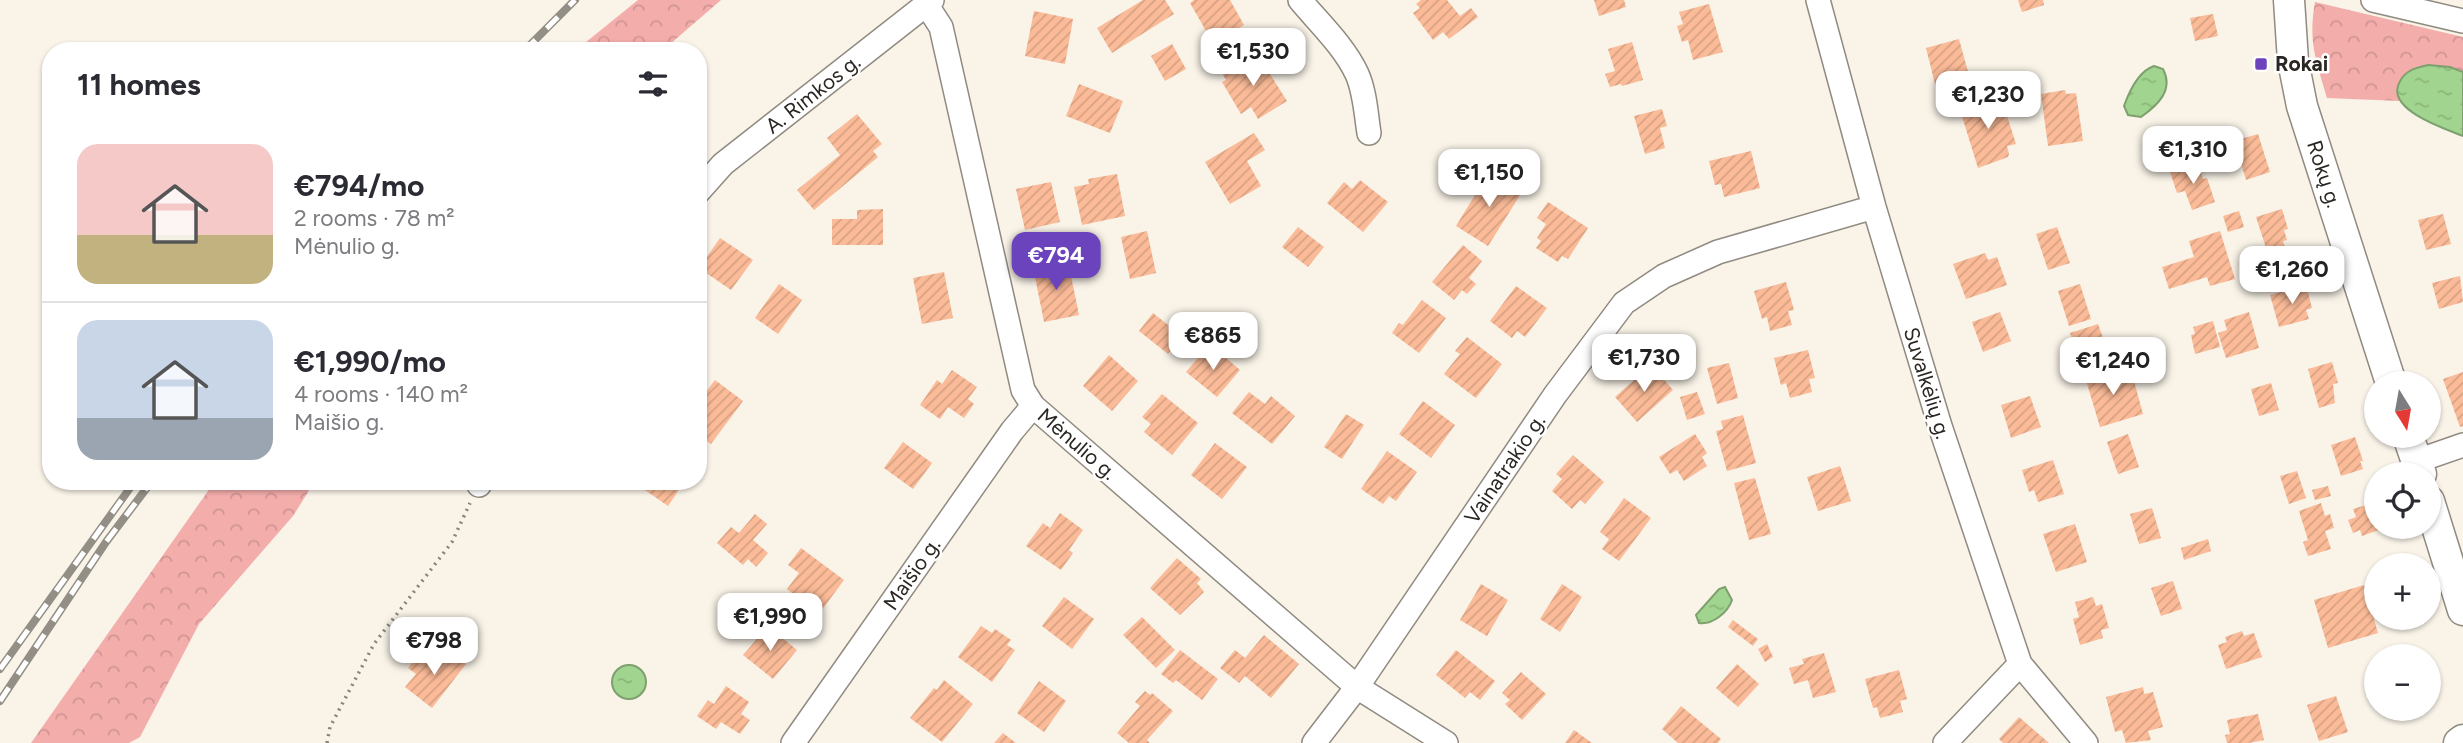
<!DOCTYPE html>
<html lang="en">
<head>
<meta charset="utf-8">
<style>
	body { margin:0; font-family:Figtree,sans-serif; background:#f7f7f7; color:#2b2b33; height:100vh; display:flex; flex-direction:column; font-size:26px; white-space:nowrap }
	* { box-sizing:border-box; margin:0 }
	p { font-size:23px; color:#7c7c81 }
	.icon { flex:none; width:38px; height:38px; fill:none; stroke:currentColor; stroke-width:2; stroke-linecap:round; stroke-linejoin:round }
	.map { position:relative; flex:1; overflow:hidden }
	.sheet { position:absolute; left:42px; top:42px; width:665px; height:448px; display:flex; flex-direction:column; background:#fff; border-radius:28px; box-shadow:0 2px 5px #0004 }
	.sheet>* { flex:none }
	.needle { width:46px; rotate:169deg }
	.controls { position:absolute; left:2364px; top:371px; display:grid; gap:14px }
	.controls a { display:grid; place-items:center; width:77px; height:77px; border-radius:50%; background:#fff; box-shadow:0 2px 5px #0004; font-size:35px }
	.price { position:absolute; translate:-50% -60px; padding:0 16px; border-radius:14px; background:#fff; color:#222; font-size:23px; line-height:46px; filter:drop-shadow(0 2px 4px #0008) }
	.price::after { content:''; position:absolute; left:50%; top:42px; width:21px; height:16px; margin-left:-10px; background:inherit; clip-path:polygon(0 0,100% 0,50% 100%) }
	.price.active { background:#6b44bd; color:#fff }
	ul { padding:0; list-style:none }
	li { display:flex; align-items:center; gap:21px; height:175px; padding:0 35px }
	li+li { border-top:2px solid #e1e1e2 }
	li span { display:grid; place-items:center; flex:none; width:196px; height:140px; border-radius:21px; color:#555 }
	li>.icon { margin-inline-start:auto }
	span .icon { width:84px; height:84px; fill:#fffc; stroke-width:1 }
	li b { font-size:30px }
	h2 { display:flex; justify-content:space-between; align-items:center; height:84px; padding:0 35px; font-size:30px }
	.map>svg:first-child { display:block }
	.forest { fill:url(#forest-crowns) }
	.water { fill:url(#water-ripples); stroke:#7da06e; stroke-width:2 }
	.building { fill:url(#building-hatch) }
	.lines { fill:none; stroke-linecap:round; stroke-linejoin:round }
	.minor-casing { stroke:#908a80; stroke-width:26 }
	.major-casing { stroke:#908a80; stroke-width:33 }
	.path { stroke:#88847c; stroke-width:3.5; stroke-dasharray:2 5; stroke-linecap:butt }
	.minor { stroke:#fff; stroke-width:23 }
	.major { stroke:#fff; stroke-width:30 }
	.rail-casing { stroke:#938f87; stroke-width:8 }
	.rail { stroke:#fff; stroke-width:5; stroke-dasharray:16; stroke-linecap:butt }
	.poi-dot { fill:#6b44bd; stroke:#fff; stroke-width:2.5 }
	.labels { text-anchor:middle; stroke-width:5; stroke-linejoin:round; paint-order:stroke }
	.poi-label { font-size:21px; font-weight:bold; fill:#2a2723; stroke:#fff; text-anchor:start }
	.street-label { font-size:21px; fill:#2a2723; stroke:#fff }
</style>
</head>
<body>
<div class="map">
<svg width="2463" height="743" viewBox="0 0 2463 743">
	<defs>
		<pattern id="forest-crowns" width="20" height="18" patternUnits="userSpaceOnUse" patternTransform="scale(1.75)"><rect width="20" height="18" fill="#f3adab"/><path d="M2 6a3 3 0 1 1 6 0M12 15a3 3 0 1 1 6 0" fill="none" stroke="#d09593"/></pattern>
		<pattern id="water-ripples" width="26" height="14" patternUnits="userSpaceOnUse" patternTransform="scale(1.75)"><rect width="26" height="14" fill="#a1d48e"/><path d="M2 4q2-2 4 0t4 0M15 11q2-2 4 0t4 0" fill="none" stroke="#8bb67a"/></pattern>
		<pattern id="building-hatch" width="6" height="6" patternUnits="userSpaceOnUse" patternTransform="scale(1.75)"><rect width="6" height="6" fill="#fbbb98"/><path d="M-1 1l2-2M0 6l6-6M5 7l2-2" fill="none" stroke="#d7a183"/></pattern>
	</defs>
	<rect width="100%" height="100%" fill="#f9f3e8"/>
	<path class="forest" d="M638,0H721L662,51H575Z
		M2315,2L2463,37V72L2450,67L2397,89L2400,101L2327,98C2316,60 2308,42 2315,2Z
		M215,481H315L293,516L199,624L140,737L129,743H31Z"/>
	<path class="water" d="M2428,65L2450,67L2463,72V136C2446,129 2390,111 2398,86C2403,71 2414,68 2428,65Z
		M2154,66L2163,69C2174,90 2158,105 2141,117L2128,115L2124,106C2129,92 2139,71 2154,66Z
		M1725,587L1732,600C1728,612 1713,625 1699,623L1696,615L1719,589Z
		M612 682a17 17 0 1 1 34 0a17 17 0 1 1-34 0Z"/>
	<path class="building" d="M1143,0H1165L1174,14L1112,53L1097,28Z
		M1194,0H1230L1244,25L1213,43L1190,3Z
		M1421,0H1447L1460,16L1471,8L1478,17L1449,39L1443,32L1433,40L1413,13L1420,8L1416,4Z
		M1594,0H1624L1626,7L1599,16Z
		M2018,0H2043L2044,5L2022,12Z
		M1709,4L1723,52L1693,60L1688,40L1682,42L1677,26L1683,24L1679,12Z
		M1034,11L1073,19L1065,64L1025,56Z
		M2213,14L2218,36L2195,41L2190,18Z
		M1959,39L1970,79L1936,88L1926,48Z
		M1632,42L1643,80L1622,86L1621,84L1610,87L1605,74L1615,71L1608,49Z
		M1172,44L1186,69L1165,81L1151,56Z
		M1250,55L1258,66L1263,63L1287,101L1258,119L1251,107L1241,114L1222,82L1226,80L1222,73Z
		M1079,84L1123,101L1110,133L1066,116Z
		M2065,90L2066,94L2076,93L2083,141L2048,146L2041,94Z
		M2001,97L2016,144L2007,146L2009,154L2008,157L1978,168L1960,110Z
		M1662,109L1667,126L1660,128L1665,148L1645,154L1634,116Z
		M857,114L882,144L873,151L878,157L814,210L797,190L840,155L827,138Z
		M1254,133L1265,150L1247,161L1261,186L1230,204L1205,162Z
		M2258,134L2270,172L2246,180L2240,160L2220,166L2214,147Z
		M1751,151L1760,188L1724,197L1721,184L1715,185L1709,161Z
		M2198,163L2203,179L2207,178L2215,202L2192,210L2185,191L2177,193L2170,172Z
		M1489,172L1522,192L1488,246L1456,226Z
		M1117,174L1125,216L1082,225L1074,187L1089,184L1088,179Z
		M1360,180L1388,202L1363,232L1327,203L1344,182L1352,189Z
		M1051,182L1060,222L1025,230L1016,189Z
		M1548,202L1588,228L1568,259L1562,256L1558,262L1536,248L1541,241L1537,238L1546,224L1537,218Z
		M883,209V245H832V219H857V210Z
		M2282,209L2288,229L2284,230L2287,240L2283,241L2289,262L2267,268L2262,250L2266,248L2256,217Z
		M2239,211L2244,227L2228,232L2223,216Z
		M2443,214L2451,244L2426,250L2418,220Z
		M1298,227L1324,247L1308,267L1282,247Z
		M2057,227L2070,263L2048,270L2036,234Z
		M1147,231L1156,273L1130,279L1121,237Z
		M2220,231L2235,279L2210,286L2207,277L2169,289L2162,267L2194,257L2189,241Z
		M720,238L753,260L731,290L699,268Z
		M1463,245L1482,261L1469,278L1476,284L1467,294L1462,290L1454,300L1432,282Z
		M1985,253L1988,260L1997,257L2007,285L1966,299L1953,264Z
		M1063,262L1065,272L1070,271L1079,315L1044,322L1033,267Z
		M944,272L953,318L922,324L913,278Z
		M2460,276L2463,302L2439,309L2432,283Z
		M1786,282L1794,310L1788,311L1792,325L1770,331L1767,317L1762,319L1754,291Z
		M779,284L802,300L778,334L755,318Z
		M2080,284L2091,319L2069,326L2058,291Z
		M2306,285L2312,308L2306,310L2309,319L2279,327L2270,295Z
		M1516,286L1547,308L1525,337L1517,331L1512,338L1490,321Z
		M1422,300L1446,318L1419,353L1392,333L1399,323L1403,325Z
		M2000,312L2011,341L1983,352L1972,322Z
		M2249,312L2259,348L2226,358L2218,333L2227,330L2224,320Z
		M1153,313L1182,336L1168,354L1139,331Z
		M2213,321L2220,347L2195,354L2191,335L2195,334L2193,327Z
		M2098,324L2104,341L2076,350L2070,333Z
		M1467,337L1502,364L1476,398L1444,374L1460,354L1455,351Z
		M1808,350L1815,378L1809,379L1812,392L1790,398L1786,383L1781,385L1774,358Z
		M1218,351L1240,370L1217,397L1186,372L1202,353L1210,360Z
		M1109,355L1138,381L1112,411L1083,386Z
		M2332,362L2338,383L2333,384L2335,403L2319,408L2308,369Z
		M1729,363L1738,398L1717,404L1707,368Z
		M1651,365L1673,390L1637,422L1615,397Z
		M2122,367L2127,383L2134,381L2143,414L2100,427L2085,377Z
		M952,370L977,387L968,399L974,404L964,418L948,407L940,419L920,405L937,380L942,384Z
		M2463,372V426L2460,427L2443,379Z
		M715,380L743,401L711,444L698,435V402Z
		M2271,383L2279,410L2259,416L2251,389Z
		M1249,392L1265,404L1271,396L1295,416L1272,444L1232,413Z
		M1697,392L1705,414L1687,420L1680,397Z
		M1162,394L1198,423L1172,455L1144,432L1151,424L1142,417Z
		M2030,396L2041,427L2011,438L2001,405Z
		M1423,401L1455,425L1431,458L1399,434Z
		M1346,414L1364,425L1342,459L1324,447Z
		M1743,415L1756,463L1727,471L1716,431L1723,429L1721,421Z
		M1695,434L1707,453L1702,457L1707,466L1684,481L1677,470L1670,474L1659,457Z
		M2128,434L2139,467L2118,474L2107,442Z
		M2355,437L2363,461H2360L2363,469L2341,476L2331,445Z
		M903,442L932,463L913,489L884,468Z
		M1215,443L1247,467L1222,499L1191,475Z
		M1387,451L1417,472L1396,501L1389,496L1383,504L1361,489Z
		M1573,455L1604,482L1585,504L1580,500L1572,509L1552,491L1562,479L1556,474Z
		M2053,460L2064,494L2038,502L2034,490L2029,492L2022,470Z
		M1840,466L1851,501L1818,511L1807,477Z
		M2297,471L2306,498L2289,504L2280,476Z
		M1755,478L1771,534L1749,540L1734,483Z
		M646,481H685L668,506L642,488Z
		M2328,486L2331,496L2315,500L2312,490Z
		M1624,498L1651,518L1619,561L1602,549L1609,539L1600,532Z
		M2376,502V527H2387L2362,536L2360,530L2353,533L2348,520L2356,517L2353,509Z
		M2321,503L2325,516L2330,514L2334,528L2325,531L2331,549L2308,556L2303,542L2308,540L2299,511Z
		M2152,508L2161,538L2139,544L2130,514Z
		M1060,513L1083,530L1069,550L1073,553L1061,570L1026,546L1043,523L1050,528Z
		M755,514L767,524L753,540L768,553L756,567L748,559L743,565L717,543L731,527L739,533Z
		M2075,524L2087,562L2056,572L2043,534Z
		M2208,539L2211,551L2184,560L2181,548Z
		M801,548L844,580L819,614L787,589L799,573L788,565Z
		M1177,558L1201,579L1197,583L1204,592L1180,615L1150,588Z
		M2173,581L2182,609L2161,616L2151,588Z
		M1481,584L1508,600L1487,636L1460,620Z
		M1562,584L1582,597L1560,632L1540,619Z
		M2364,585L2378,633L2328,648L2314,600Z
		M1064,597L1094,619L1072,649L1042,626Z
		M2093,597L2096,606L2102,604L2109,628L2101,630L2103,638L2080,645L2073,619L2079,617L2075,602Z
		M1142,617L1175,650L1156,668L1123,635Z
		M1733,620L1758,639L1753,646L1728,627Z
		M768,626L797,650L773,679L743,655Z
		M981,626L992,633L995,629L1011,640L1007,645L1015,650L992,682L958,657Z
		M2242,631L2244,636L2254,633L2262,657L2226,669L2218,645L2227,642L2225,637Z
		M1264,635L1299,664L1271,698L1245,676L1239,683L1220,668L1235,650L1245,658Z
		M1767,644L1773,657L1765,662L1758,649Z
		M447,649L466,664L432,708L405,687L416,674L408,668L418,655L433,667Z
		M1180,650L1218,679L1202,700L1176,680L1173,683L1161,674Z
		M1456,650L1495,681L1480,700L1470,692L1465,698L1436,675Z
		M1824,653L1836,692L1813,698L1808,680L1794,684L1789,668L1804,664L1802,659Z
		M2376,663V693L2368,666Z
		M1737,664L1759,684L1738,707L1716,688Z
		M1899,670L1907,699L1900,701L1903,712L1880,718L1877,707L1873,708L1865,679Z
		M1521,672L1546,694L1522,720L1505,704L1510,700L1502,693Z
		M944,680L973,704L942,742L910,718L934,688L937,690Z
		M1039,681L1066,701L1044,732L1017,713Z
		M726,686L749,702L741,714L750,720L740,734L721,722L716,729L697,716L708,700L714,704Z
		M2143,687L2144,694L2153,692L2163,727L2148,731L2151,740L2126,743L2122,730L2115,732L2106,697Z
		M1145,691L1150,695L1152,693L1173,711L1147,740L1150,743H1129L1117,733L1140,706L1135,702Z
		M2336,696L2348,732L2319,741L2307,705Z
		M1681,706L1721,739L1718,743H1678L1662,729Z
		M2258,714L2264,740L2249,743H2227L2225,735L2230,734L2227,720Z
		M2019,717L2049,743H2003L1999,739Z
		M1574,730L1592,743H1565Z
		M1003,733L1016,743H994Z"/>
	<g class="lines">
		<g class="minor-casing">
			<path id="minor" d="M1300,0C1319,23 1344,46 1357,74C1365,92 1366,114 1369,133
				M1818,0L1874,207L1940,426L2020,664L2086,743
				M2373,0L2463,21
				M926,4L941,27L1023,390L1033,406L1357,687L1446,743
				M698,192L723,164L932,0
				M2417,461L2463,445
				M479,485L480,481
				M793,743L1012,431L1033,406
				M1314,743L1357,687L1555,395L1624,303L1664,276L1718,252L1874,207
				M1945,743L2020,664"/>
		</g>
		<g class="major-casing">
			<path id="major" d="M2289,0L2293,61L2302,106L2391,383
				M2408,436L2421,474
				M2429,501L2463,610
				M2459,743L2463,740"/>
		</g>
		<path class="path" d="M327,743L330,727L374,644L452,542L470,503"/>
		<use href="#minor" class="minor"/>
		<use href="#major" class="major"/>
		<g class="rail-casing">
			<path id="rail" d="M524,51L575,0
				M0,669L135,481
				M0,701L106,542L152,481"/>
		</g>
		<use href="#rail" class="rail"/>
	</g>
	<rect class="poi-dot" x="2254" y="57" width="14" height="14" rx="3.5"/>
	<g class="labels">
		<g class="poi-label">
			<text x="2275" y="71">Rokai</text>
		</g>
		<g class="street-label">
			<text transform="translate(813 94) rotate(-38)" y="7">A. Rimkos g.</text>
			<text transform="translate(2324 174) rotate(72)" y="7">Rokų g.</text>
			<text transform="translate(1927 383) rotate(73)" y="7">Suvalkėlių g.</text>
			<text transform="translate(1077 444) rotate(41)" y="7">Mėnulio g.</text>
			<text transform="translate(1505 469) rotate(-56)" y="7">Vainatrakio g.</text>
			<text transform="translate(912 574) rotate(-55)" y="7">Maišio g.</text>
		</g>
	</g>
</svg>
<div class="controls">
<a><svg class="needle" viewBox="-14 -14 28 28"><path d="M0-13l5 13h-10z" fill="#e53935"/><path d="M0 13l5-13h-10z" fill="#7c7c81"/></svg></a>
<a><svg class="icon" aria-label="locate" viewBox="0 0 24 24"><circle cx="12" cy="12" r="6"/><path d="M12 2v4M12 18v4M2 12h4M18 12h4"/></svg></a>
<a>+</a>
<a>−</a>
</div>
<b class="price" style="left:1253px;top:88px">€1,530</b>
<b class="price" style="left:1988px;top:131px">€1,230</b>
<b class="price" style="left:2193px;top:186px">€1,310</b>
<b class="price" style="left:1489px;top:209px">€1,150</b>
<b class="price active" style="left:1056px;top:292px">€794</b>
<b class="price" style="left:2292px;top:306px">€1,260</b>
<b class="price" style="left:1213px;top:372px">€865</b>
<b class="price" style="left:1644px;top:394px">€1,730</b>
<b class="price" style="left:2113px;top:397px">€1,240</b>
<b class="price" style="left:770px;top:653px">€1,990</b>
<b class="price" style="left:434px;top:677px">€798</b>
<section class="sheet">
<h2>11 homes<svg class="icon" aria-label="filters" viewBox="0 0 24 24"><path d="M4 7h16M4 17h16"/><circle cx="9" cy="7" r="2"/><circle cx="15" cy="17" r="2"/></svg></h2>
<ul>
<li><span style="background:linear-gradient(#f6c9c9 65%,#c2b280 0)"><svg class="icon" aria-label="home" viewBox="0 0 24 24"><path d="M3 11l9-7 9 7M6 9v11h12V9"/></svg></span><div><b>€794/mo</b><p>2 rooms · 78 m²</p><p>Mėnulio g.</p></div></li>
<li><span style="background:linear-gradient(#c9d6e8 70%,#9aa5b1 0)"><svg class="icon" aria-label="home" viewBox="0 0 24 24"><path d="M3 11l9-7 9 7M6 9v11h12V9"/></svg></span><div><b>€1,990/mo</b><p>4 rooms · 140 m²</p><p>Maišio g.</p></div></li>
</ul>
</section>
</div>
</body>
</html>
